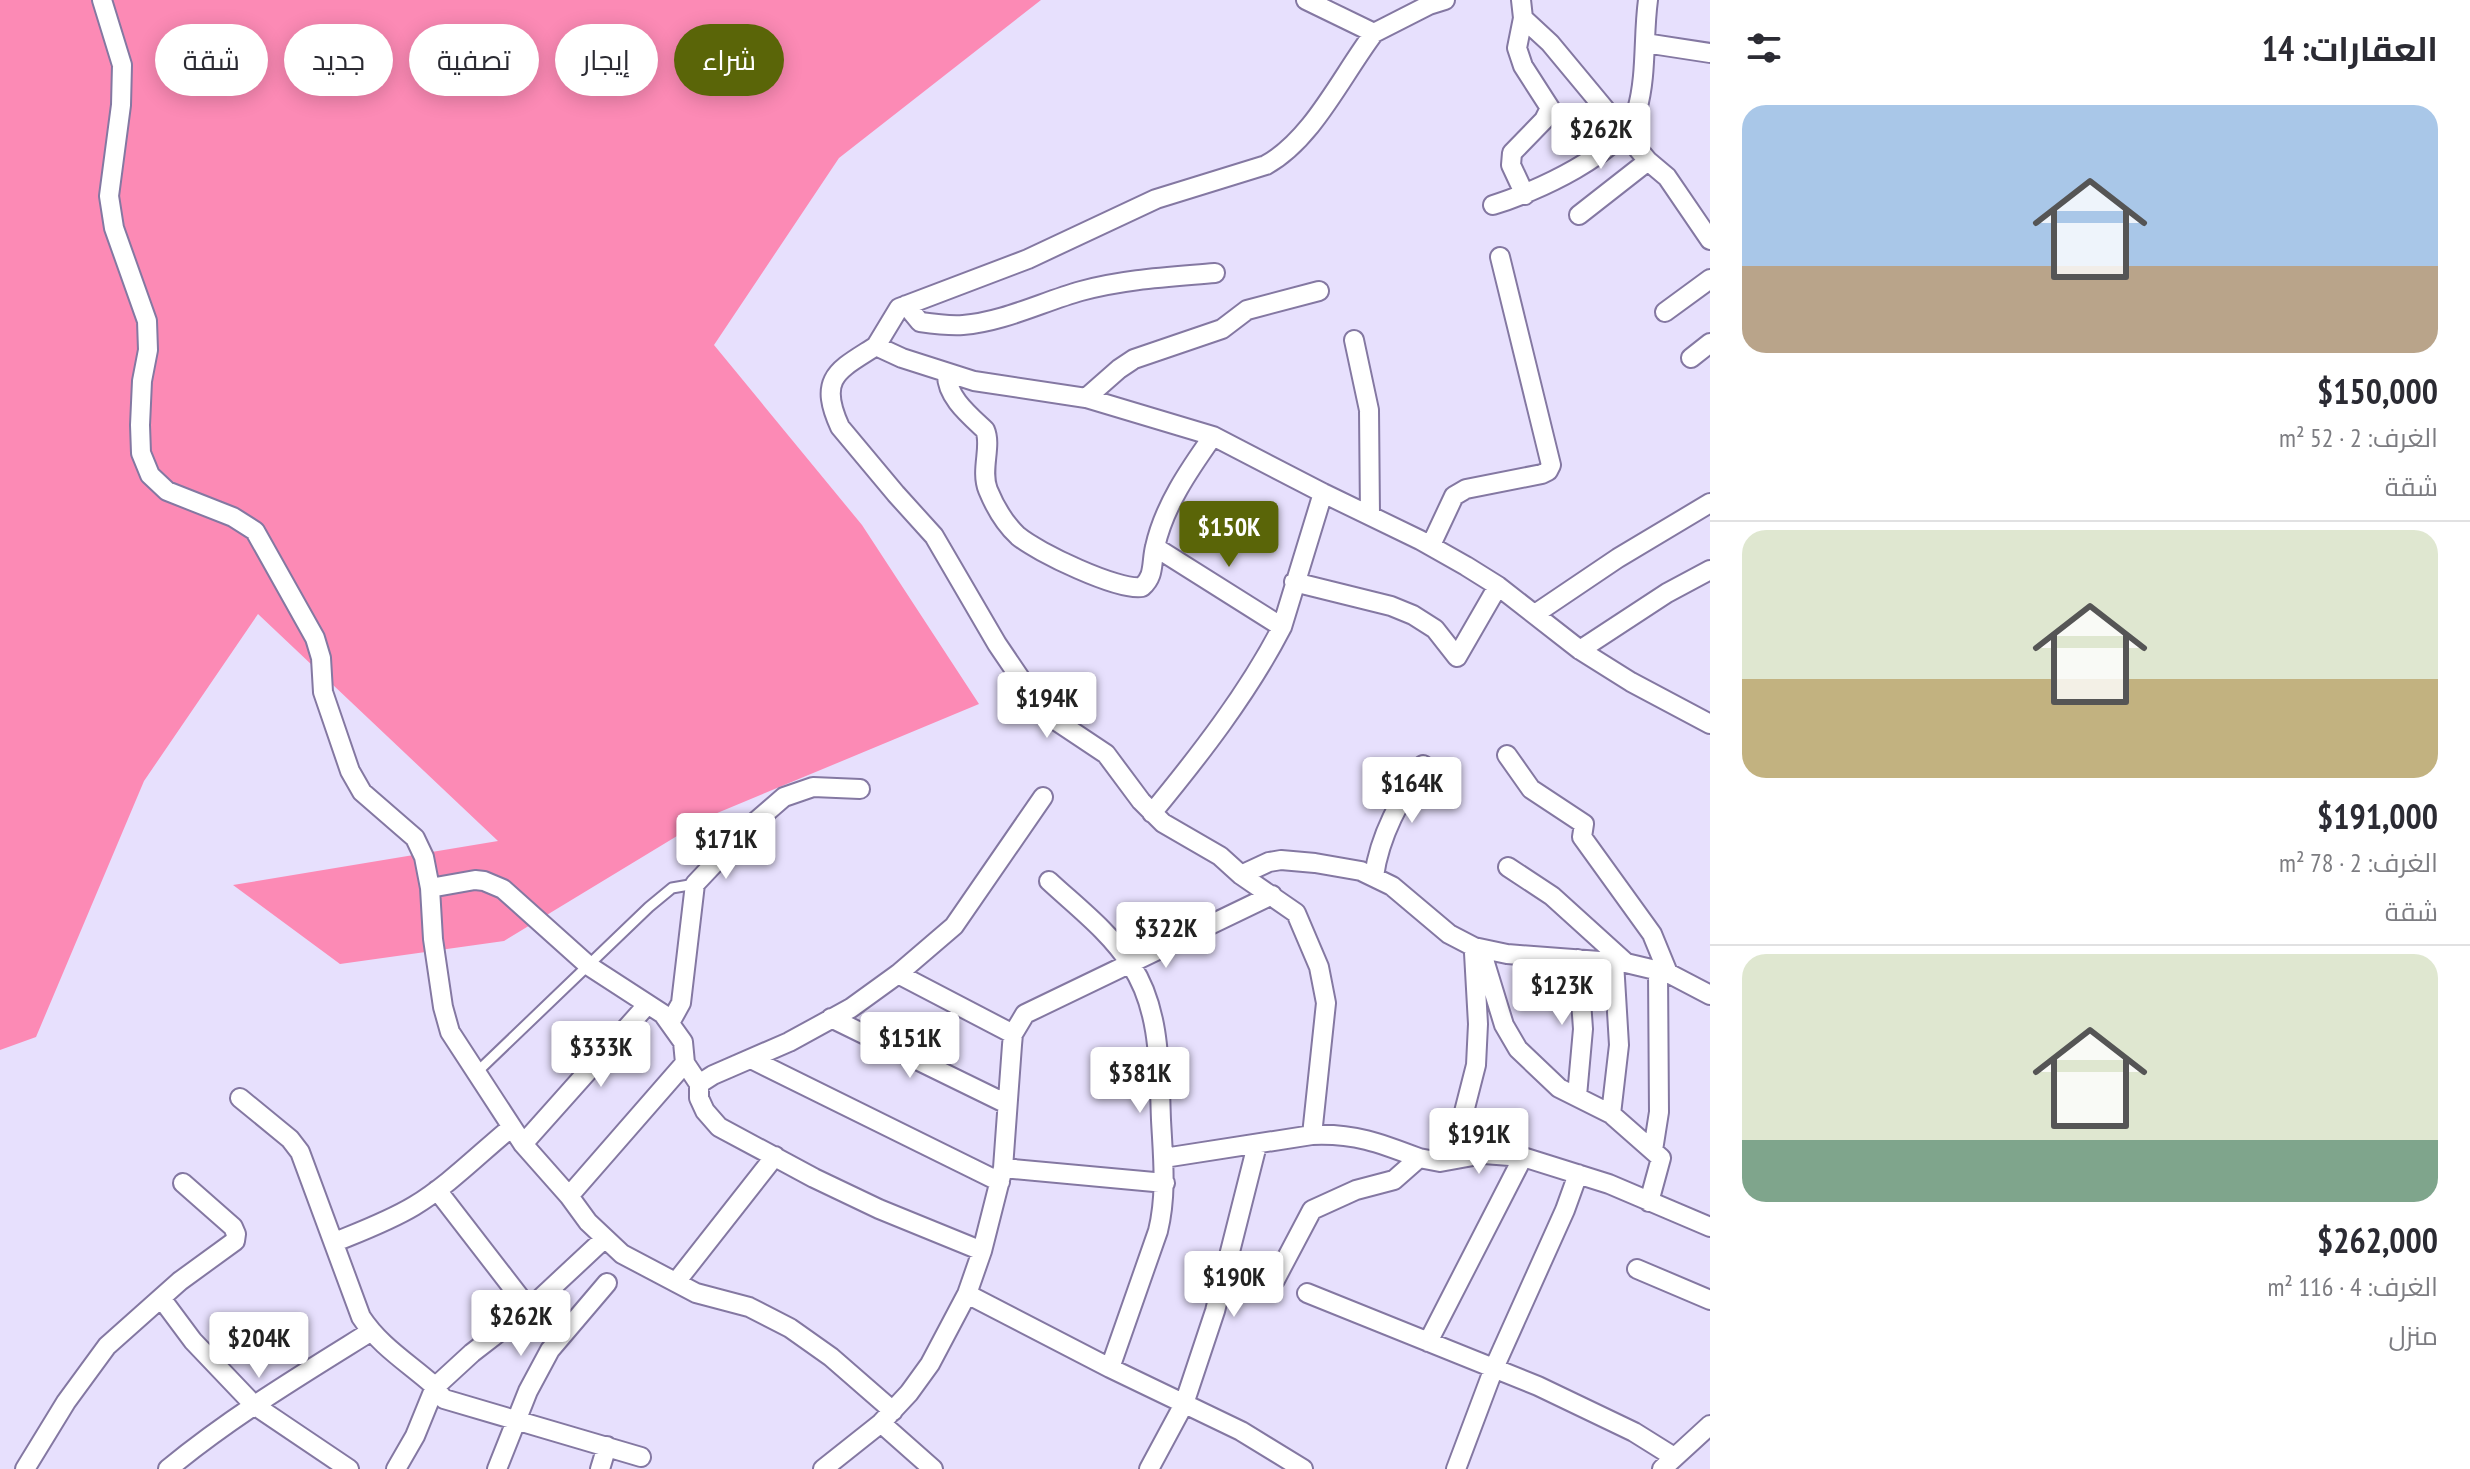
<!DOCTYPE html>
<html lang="ar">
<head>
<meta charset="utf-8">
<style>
	body { margin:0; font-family:"PT Sans Narrow",Cairo,sans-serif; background:#f2f2f3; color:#2b2b33; direction:rtl; height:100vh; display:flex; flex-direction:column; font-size:30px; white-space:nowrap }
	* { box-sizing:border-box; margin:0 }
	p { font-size:26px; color:#7c7c81 }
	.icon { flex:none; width:44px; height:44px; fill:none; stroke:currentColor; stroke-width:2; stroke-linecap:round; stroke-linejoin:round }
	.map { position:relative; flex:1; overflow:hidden; direction:ltr }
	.side { display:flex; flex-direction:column; background:#fff; width:760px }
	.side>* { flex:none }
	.hud { position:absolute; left:24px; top:24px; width:760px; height:72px; direction:rtl; display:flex; gap:16px }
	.price { position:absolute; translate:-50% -68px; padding:0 18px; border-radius:8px; background:#fff; color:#222; font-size:26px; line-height:52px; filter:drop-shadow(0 2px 4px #0008) }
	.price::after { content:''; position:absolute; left:50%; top:48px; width:24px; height:18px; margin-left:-12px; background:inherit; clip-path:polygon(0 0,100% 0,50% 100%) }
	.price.active { background:#5a6508; color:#fff }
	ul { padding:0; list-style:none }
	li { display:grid; align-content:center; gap:16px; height:424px; padding:0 32px }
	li+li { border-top:2px solid #e1e1e2 }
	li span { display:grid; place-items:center; height:248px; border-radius:24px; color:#555 }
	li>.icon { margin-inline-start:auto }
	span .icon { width:144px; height:144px; fill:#fffc; stroke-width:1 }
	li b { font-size:34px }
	h2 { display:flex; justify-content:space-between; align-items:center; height:96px; padding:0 32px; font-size:34px }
	.chip { padding:0 28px; border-radius:36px; background:#fff; box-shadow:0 4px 20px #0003; font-size:28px; line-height:72px }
	.chip.active { background:#5a6508; color:#fff }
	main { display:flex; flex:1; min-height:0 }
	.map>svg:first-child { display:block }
	.forest { fill:#fc8ab5 }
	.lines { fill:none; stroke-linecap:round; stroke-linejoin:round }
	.service-casing { stroke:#8478a2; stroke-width:13 }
	.minor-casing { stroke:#8478a2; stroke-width:22 }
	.service { stroke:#fff; stroke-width:9 }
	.minor { stroke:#fff; stroke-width:18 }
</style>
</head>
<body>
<main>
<section class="side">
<h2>العقارات: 14<svg class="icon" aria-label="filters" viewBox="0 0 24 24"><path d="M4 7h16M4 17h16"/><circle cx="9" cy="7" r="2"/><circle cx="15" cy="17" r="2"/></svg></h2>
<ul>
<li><span style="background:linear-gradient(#a9c7e8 65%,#b9a48a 0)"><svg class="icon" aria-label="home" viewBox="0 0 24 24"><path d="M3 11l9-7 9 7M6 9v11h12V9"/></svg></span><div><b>$150,000</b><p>الغرف: 2 · 52 m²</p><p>شقة</p></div></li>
<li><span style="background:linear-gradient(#dfe7d0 60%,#c2b280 0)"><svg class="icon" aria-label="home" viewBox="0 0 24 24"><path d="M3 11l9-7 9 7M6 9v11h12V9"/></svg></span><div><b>$191,000</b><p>الغرف: 2 · 78 m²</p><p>شقة</p></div></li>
<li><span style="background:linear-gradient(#dfe7d0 75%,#7fa58c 0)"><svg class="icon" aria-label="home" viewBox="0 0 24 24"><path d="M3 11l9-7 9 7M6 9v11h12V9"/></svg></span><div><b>$262,000</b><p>الغرف: 4 · 116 m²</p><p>منزل</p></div></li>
</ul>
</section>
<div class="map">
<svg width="1710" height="1469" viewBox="0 0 1710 1469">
	<rect width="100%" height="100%" fill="#e7e0fd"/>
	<path class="forest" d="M0,0H1041L839,158L714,345L862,525L979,704L710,816L504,941L340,964L233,885L498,841L258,614L144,781L36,1037L0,1050Z"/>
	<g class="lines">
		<g class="service-casing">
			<path id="service" d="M476,1073L649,907L672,888L695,884"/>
		</g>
		<g class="minor-casing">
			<path id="minor" d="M102,0L122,65L121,105L109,196L114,228L147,321L148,350L142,381L140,425L141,453L150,475L167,491L233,517L255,531L315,638L321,658L323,692L350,771L362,792L415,838L424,857L430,888L433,939L443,1007L450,1032L523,1144L569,1196L588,1222L622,1254L696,1293L749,1307L790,1328L831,1357L893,1411
				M1306,0L1374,33L1429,5L1445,0
				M1521,0L1523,18L1550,43L1648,161L1667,177L1710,240
				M1523,18L1517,48L1523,66L1550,108L1544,120L1512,153L1511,165L1525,195
				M1374,33C1342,75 1313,139 1266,165L1156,199L1028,259L899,308L876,346L902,358L974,381L1086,398L1213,436L1323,493L1420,540L1466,566L1498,586L1580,650L1631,682L1710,724
				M1645,43L1710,53
				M1493,205C1533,193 1624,153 1637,110C1647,75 1643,36 1648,0
				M1579,215L1648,161
				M906,305L920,322C934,324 948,326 963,325C1003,322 1042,302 1081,291C1125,279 1169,277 1215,273
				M1665,312L1710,279
				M1354,340L1369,410L1370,515
				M876,346C839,370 817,377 840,427L896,494L934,536L997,644L1037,703L1055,720L1106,754L1141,801L1163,823L1220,856L1241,875L1296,913L1319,967L1326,1003L1312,1135
				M1691,358L1710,343
				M947,374C946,396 969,415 985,430C992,446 980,470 988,490C995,507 1005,524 1018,536C1037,552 1118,591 1142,587C1155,576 1151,563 1155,547C1164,506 1189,470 1213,436
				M1086,398L1119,369L1134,359L1222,329L1247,310L1319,291
				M1431,545L1454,496L1466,489L1542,474L1548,471L1551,465L1500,257
				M1155,547L1282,627
				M1294,582L1391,606L1413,615L1435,629L1457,657L1498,586
				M1535,614L1618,558L1710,503
				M1580,650L1667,593L1710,570
				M1507,755L1531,789L1584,824L1582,837L1652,934L1668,973
				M1152,813C1199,756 1248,693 1282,627L1323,493
				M1508,867L1552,896L1626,963
				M1241,875L1269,862L1281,860L1315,863L1361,871L1392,886L1449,934L1474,947L1507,954L1626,963L1668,973L1710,995
				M1374,876C1380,834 1400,800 1423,765
				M1049,881C1077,907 1110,932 1131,965C1161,1010 1159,1069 1161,1120C1163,1158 1167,1194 1158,1231L1110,1368
				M430,888L475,880L484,881L503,889L589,966L663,1014L683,1042L685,1063L699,1084V1098L705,1111L719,1127L814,1178L879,1209L982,1251
				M1474,947L1485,963L1504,1025L1518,1049L1559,1088L1611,1114L1661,1158L1649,1202
				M898,974L1013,1034
				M831,1018L1007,1104
				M671,1021L681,1003L695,884L747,829L784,797L813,787L860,789
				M751,1059L1000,1182
				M699,1084L713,1075L789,1042L851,1008L898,974L954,926L1043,797
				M1577,1096L1583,1029L1578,959
				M240,1098L290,1139L300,1152L361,1317C380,1346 407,1362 432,1384C437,1389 439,1394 444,1399L641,1457
				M1611,1114L1619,1045L1614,962
				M523,1144L647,1005
				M1653,1150L1659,1112L1658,971
				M1164,1158L1312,1135C1354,1133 1380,1143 1419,1158
				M1452,1159L1476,1065L1478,1024L1474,953
				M1003,1168L1165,1183
				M437,1190L529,1309
				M569,1196L685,1063
				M335,1242C362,1231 389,1221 414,1206C449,1185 480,1153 512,1127
				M1637,1269L1710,1300
				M1275,1280L1312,1210L1356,1190L1394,1180L1419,1158L1440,1162L1484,1154L1523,1157L1609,1184L1710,1227
				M676,1282L775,1156
				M1307,1293L1538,1386L1634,1432L1674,1457
				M967,1294L1110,1368L1241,1431L1303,1469
				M161,1298L193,1341L254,1405L349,1469
				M1428,1342L1523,1157
				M881,1423L933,1469
				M25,1469L66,1402L107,1346L180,1281L235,1241L236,1234L233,1227L183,1183
				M168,1469C231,1417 301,1375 370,1332
				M396,1469L415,1436L435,1387L472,1353L529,1309L604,1239
				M497,1469L528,1391L550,1350L607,1283
				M600,1469L607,1446
				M823,1469L881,1423L909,1393L930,1364L967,1294L982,1251L1003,1168L1012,1045L1013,1034L1025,1014L1272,895
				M1149,1469L1184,1404L1215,1311L1257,1145
				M1456,1469L1494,1368L1565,1210L1578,1174
				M1662,1469L1710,1425"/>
		</g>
		<use href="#service" class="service"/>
		<use href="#minor" class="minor"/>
	</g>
</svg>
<b class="price" style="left:1601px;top:171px">$262K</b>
<b class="price active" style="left:1229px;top:569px">$150K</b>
<b class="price" style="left:1047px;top:740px">$194K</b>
<b class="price" style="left:1412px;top:825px">$164K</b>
<b class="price" style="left:726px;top:881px">$171K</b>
<b class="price" style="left:1166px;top:970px">$322K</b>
<b class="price" style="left:1562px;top:1027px">$123K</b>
<b class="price" style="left:910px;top:1080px">$151K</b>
<b class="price" style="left:601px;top:1089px">$333K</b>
<b class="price" style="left:1140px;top:1115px">$381K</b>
<b class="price" style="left:1479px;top:1176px">$191K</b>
<b class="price" style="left:1234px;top:1319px">$190K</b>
<b class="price" style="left:521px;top:1358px">$262K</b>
<b class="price" style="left:259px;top:1380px">$204K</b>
<div class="hud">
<a class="chip active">شراء</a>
<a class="chip">إيجار</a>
<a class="chip">تصفية</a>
<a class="chip">جديد</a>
<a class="chip">شقة</a>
</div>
</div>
</main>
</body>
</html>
